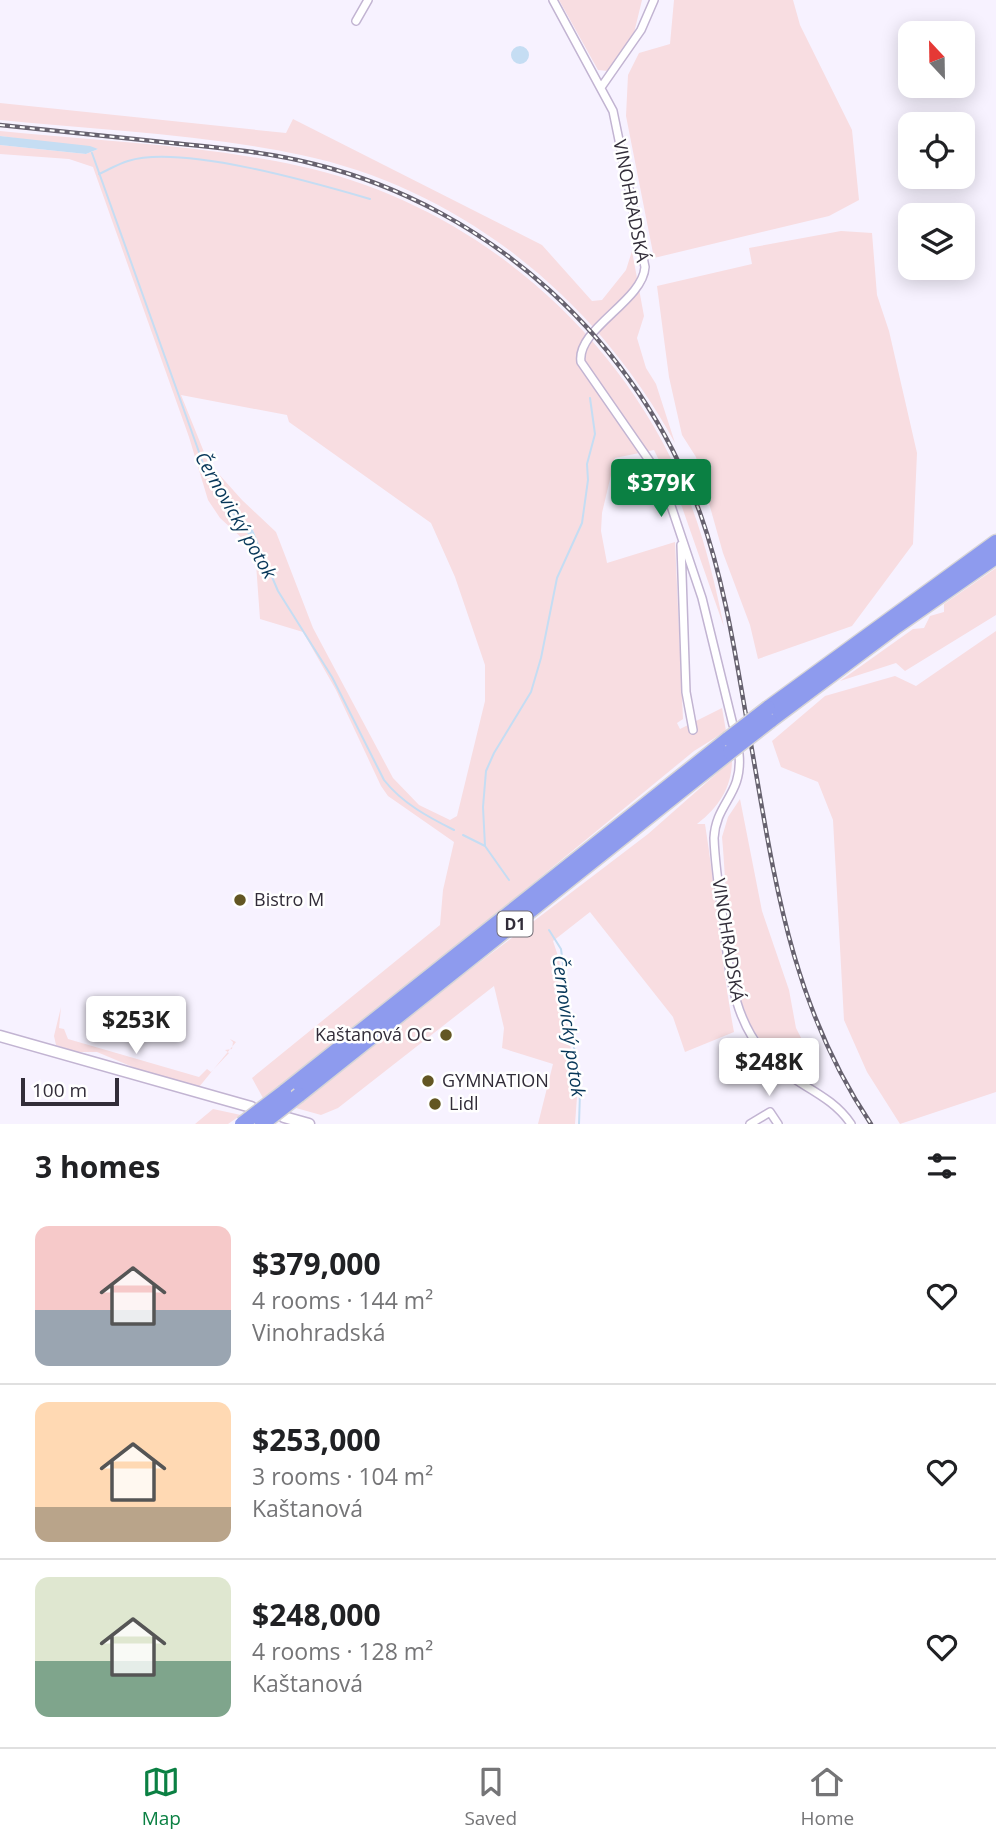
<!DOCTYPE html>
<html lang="en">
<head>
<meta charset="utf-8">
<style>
	body { margin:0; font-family:"Open Sans",sans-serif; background:#f2f2f2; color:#202124; height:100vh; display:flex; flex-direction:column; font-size:26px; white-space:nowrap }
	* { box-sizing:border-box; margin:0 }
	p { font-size:23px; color:#757577 }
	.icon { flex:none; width:38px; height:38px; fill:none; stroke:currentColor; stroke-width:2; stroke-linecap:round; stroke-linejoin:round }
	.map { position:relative; height:1124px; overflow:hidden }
	.details { display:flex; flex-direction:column; background:#fff; flex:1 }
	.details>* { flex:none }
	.needle { width:46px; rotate:338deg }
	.fabs { position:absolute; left:898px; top:21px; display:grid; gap:14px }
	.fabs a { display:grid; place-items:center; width:77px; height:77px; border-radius:14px; background:#fff; box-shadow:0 4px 18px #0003; font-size:35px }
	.scale { position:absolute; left:21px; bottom:18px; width:98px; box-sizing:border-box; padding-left:7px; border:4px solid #322d39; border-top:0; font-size:19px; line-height:24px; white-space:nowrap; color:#322d39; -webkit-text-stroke:5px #fff; paint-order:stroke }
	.price { position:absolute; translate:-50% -60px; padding:0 16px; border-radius:7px; background:#fff; color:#222; font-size:23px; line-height:46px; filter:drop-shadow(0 2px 4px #0008) }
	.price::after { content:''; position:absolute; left:50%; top:42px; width:21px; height:16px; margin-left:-10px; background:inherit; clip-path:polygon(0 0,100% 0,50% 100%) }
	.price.selected { background:#0b8043; color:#fff }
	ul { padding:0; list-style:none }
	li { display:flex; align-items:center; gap:21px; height:175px; padding:0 35px }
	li+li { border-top:2px solid #e0e0e0 }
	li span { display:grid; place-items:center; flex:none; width:196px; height:140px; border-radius:14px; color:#555 }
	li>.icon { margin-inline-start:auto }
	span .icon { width:84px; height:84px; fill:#fffc; stroke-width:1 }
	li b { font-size:30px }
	h2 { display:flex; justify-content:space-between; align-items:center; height:84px; padding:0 35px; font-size:30px }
	.tabs { display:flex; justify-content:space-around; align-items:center; height:98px; border-top:2px solid #e0e0e0; background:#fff; font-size:19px; color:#757577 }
	.tabs a { display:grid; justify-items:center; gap:4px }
	.tabs .selected { color:#0b8043 }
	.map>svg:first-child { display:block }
	.green { fill:#f8dde1; fill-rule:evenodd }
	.water { fill:#c5ddf3 }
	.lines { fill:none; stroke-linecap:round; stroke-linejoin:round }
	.stream { stroke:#c5ddf3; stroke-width:2 }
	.street-casing { stroke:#c2b4d2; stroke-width:10 }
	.secondary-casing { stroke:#c2b4d2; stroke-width:13 }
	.highway-casing { stroke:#d6d5d7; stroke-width:17 }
	.street { stroke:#fff; stroke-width:7 }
	.secondary { stroke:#fff; stroke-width:10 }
	.highway { stroke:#8e9bee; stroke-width:14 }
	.rail-casing { stroke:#67626f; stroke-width:4.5 }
	.rail { stroke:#fff; stroke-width:2; stroke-dasharray:5; stroke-linecap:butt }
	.highway-bridge-casing { stroke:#d6d5d7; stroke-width:17; stroke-linecap:butt }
	.highway-bridge { stroke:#8e9bee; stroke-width:14 }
	.poi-dot { fill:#635623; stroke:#fff; stroke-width:2.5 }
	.labels { text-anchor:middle; stroke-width:5; stroke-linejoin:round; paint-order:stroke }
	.shield { fill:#fff; stroke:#706c74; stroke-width:2 }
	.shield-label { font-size:16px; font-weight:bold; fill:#322d39 }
	.street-label { font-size:18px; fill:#322d39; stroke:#fff }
	.poi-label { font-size:18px; fill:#322d39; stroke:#fff; text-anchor:start }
	.water-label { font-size:19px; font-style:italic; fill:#073759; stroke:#fff }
</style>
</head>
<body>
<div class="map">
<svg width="996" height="1124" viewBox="0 0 996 1124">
	<rect width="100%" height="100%" fill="#f7f2ff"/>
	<path class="green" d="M559,0H642L634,33L608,71L598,70Z
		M674,0H793L800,25L852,130L859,200L829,216L654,258L626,116L628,75L639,53L670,44Z
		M0,103L286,133L293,119L542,245L592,301L602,300L626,270L632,251L644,316L637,338L646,368L656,384L675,443C597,300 463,189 301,155C202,134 100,130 0,120Z
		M0,131C97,141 205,145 299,166C463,201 607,319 677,471C700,521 713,573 724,627L682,507L654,450L615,458L602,513L601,531L607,563L675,542L683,719L677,723L680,729L722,708L726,731L694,751L432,966L263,1098L252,1078L440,925L443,890L454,842L388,796L381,786L336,690L303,632L260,619L255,550L220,518L208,500L189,437L93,167L69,159L0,154V145L86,154L98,149L0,136ZM181,395L287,415L289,422L431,523L455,577L485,665V701L457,816L450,820L419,805L393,778L313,628L276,532L242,500L208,462ZM221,492L253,530L261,550L222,501Z
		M841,231L872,233L877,295L889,331L917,453L913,544L852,626L758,659L750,625L723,553L696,457L682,435L669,377L657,286L752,264L749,248Z
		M996,568V615L905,671L896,663L840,681L913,629L924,628L930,616L944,612V604Z
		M996,631V1092L900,1124L867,1072L844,1020L833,820L818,782L781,767L772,741L825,696L895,676L916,686Z
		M732,760C732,787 719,807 697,824H705C716,893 721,963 734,1032L685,1052L673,1017L590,912L553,941L559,959L577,1097L575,1124H538L553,1064L502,1048L504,1028L494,986L338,1108L321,1115L296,1108L442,991L648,834Z
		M740,799L762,911L789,990L796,1028L819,1073L810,1078C791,1066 773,1055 759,1038C727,998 727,888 722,837L728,817Z
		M61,1007L59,1028L64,1029L68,1039L199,1077L207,1069L211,1072L229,1053L225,1050L232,1049L233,1042L230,1039L236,1042L199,1087L140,1070L97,1052H77L56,1045L54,1036Z
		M213,1109L241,1115L228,1124H195Z"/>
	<path class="water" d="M511 55a9 9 0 1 1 18 0a9 9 0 1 1-18 0Z
		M0,136L90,146L98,149L86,154L0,145Z
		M220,491L253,530L262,552L222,501Z"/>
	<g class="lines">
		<path class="stream" d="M92,153L204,466L221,492
			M99,174C108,170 118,164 128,161C181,144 315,183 370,199
			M261,551L278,591L332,677L384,780C402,803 428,817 454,830
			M463,835L485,846L509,880
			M485,846L483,807L486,771L494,753L531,692L541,658L557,578L582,523L588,480L587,464L595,434L590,398
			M549,930L561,949L580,1092L579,1124"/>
		<g class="street-casing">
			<path id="street" d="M553,0L613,111L645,267C643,301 576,329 581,362L662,479L702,598L733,725
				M356,21L368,0
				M602,86L641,30L654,0
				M681,545L686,692L693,730
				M739,754C743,795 716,802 714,838C715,865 719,891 723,918C729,970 732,1023 772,1062C797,1086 831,1094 851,1124
				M750,1124L770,1112L778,1124"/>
		</g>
		<g class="secondary-casing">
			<path id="secondary" d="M0,1036L251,1107
				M284,1117L309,1124"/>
		</g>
		<g class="highway-casing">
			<path id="highway" d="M768,708L996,542
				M770,721L897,626L996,557
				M284,1092L728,739
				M299,1095L730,752"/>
		</g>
		<use href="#street" class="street"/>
		<use href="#secondary" class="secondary"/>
		<use href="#highway" class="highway"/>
		<g class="rail-casing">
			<path id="rail" d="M0,125C57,131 115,137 172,143C220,148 267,152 314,164C490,207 638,342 700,513C725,583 736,659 749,733C774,874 789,1002 871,1124"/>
		</g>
		<use href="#rail" class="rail"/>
		<g class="highway-bridge-casing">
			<path id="highway-bridge" d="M728,739L768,708
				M730,752L770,721
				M242,1124L284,1092
				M262,1124L299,1095"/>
		</g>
		<use href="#highway-bridge" class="highway-bridge"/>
	</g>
	<g class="poi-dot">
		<circle cx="240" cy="900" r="7"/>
		<circle cx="446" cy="1035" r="7"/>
		<circle cx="428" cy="1081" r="7"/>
		<circle cx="435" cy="1104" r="7"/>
	</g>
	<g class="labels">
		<rect class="shield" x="497.5" y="911.5" width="35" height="25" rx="5"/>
		<g class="shield-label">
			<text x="515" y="930">D1</text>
		</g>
		<g class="street-label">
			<text transform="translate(631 201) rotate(79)" y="6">VINOHRADSKÁ</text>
			<text transform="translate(728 940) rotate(81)" y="6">VINOHRADSKÁ</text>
		</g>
		<g class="poi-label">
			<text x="254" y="906">Bistro M</text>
			<text x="432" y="1041" text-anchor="end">Kaštanová OC</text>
			<text x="442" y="1087">GYMNATION</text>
			<text x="449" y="1110">Lidl</text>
		</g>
		<g class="water-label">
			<text transform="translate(236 515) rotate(60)" y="7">Černovický potok</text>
			<text transform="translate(569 1026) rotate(82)" y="7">Černovický potok</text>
		</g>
	</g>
</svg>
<div class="fabs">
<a><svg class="needle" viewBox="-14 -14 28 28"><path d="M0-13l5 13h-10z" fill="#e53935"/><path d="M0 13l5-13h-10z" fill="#757577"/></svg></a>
<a><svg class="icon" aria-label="locate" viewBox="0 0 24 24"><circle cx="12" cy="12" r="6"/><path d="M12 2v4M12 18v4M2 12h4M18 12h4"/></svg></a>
<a><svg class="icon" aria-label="layers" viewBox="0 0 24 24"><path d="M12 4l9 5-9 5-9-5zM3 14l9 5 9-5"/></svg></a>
</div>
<div class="scale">100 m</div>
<b class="price selected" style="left:661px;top:519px">$379K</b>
<b class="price" style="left:136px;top:1056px">$253K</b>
<b class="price" style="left:769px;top:1098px">$248K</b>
</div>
<section class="details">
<h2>3 homes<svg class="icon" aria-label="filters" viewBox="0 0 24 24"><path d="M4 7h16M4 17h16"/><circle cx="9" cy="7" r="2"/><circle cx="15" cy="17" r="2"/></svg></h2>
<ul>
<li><span style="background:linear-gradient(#f6c9c9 60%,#9aa5b1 0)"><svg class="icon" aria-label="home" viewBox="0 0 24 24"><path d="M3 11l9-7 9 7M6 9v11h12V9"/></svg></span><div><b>$379,000</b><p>4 rooms · 144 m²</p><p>Vinohradská</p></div><svg class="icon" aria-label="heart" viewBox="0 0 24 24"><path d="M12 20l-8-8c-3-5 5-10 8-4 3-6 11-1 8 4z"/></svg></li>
<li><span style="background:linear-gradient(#ffd9b3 75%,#b9a48a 0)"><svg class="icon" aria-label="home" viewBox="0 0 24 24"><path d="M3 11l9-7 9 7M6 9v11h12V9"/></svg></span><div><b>$253,000</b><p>3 rooms · 104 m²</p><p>Kaštanová</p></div><svg class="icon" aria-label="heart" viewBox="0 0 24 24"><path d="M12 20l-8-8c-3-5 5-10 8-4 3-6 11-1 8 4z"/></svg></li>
<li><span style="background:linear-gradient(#dfe7d0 60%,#7fa58c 0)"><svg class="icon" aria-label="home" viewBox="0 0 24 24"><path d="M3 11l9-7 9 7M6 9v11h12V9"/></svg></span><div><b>$248,000</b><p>4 rooms · 128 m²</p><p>Kaštanová</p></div><svg class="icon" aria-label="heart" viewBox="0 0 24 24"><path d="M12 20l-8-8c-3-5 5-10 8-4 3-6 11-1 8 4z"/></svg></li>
</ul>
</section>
<nav class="tabs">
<a class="selected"><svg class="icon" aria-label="map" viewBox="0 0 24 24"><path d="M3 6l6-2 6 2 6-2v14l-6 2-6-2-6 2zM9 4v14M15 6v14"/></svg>Map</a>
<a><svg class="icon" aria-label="saved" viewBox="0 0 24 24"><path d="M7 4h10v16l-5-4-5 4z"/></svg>Saved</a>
<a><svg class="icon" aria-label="home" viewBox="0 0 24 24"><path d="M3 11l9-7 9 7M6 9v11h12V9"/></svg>Home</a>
</nav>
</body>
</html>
